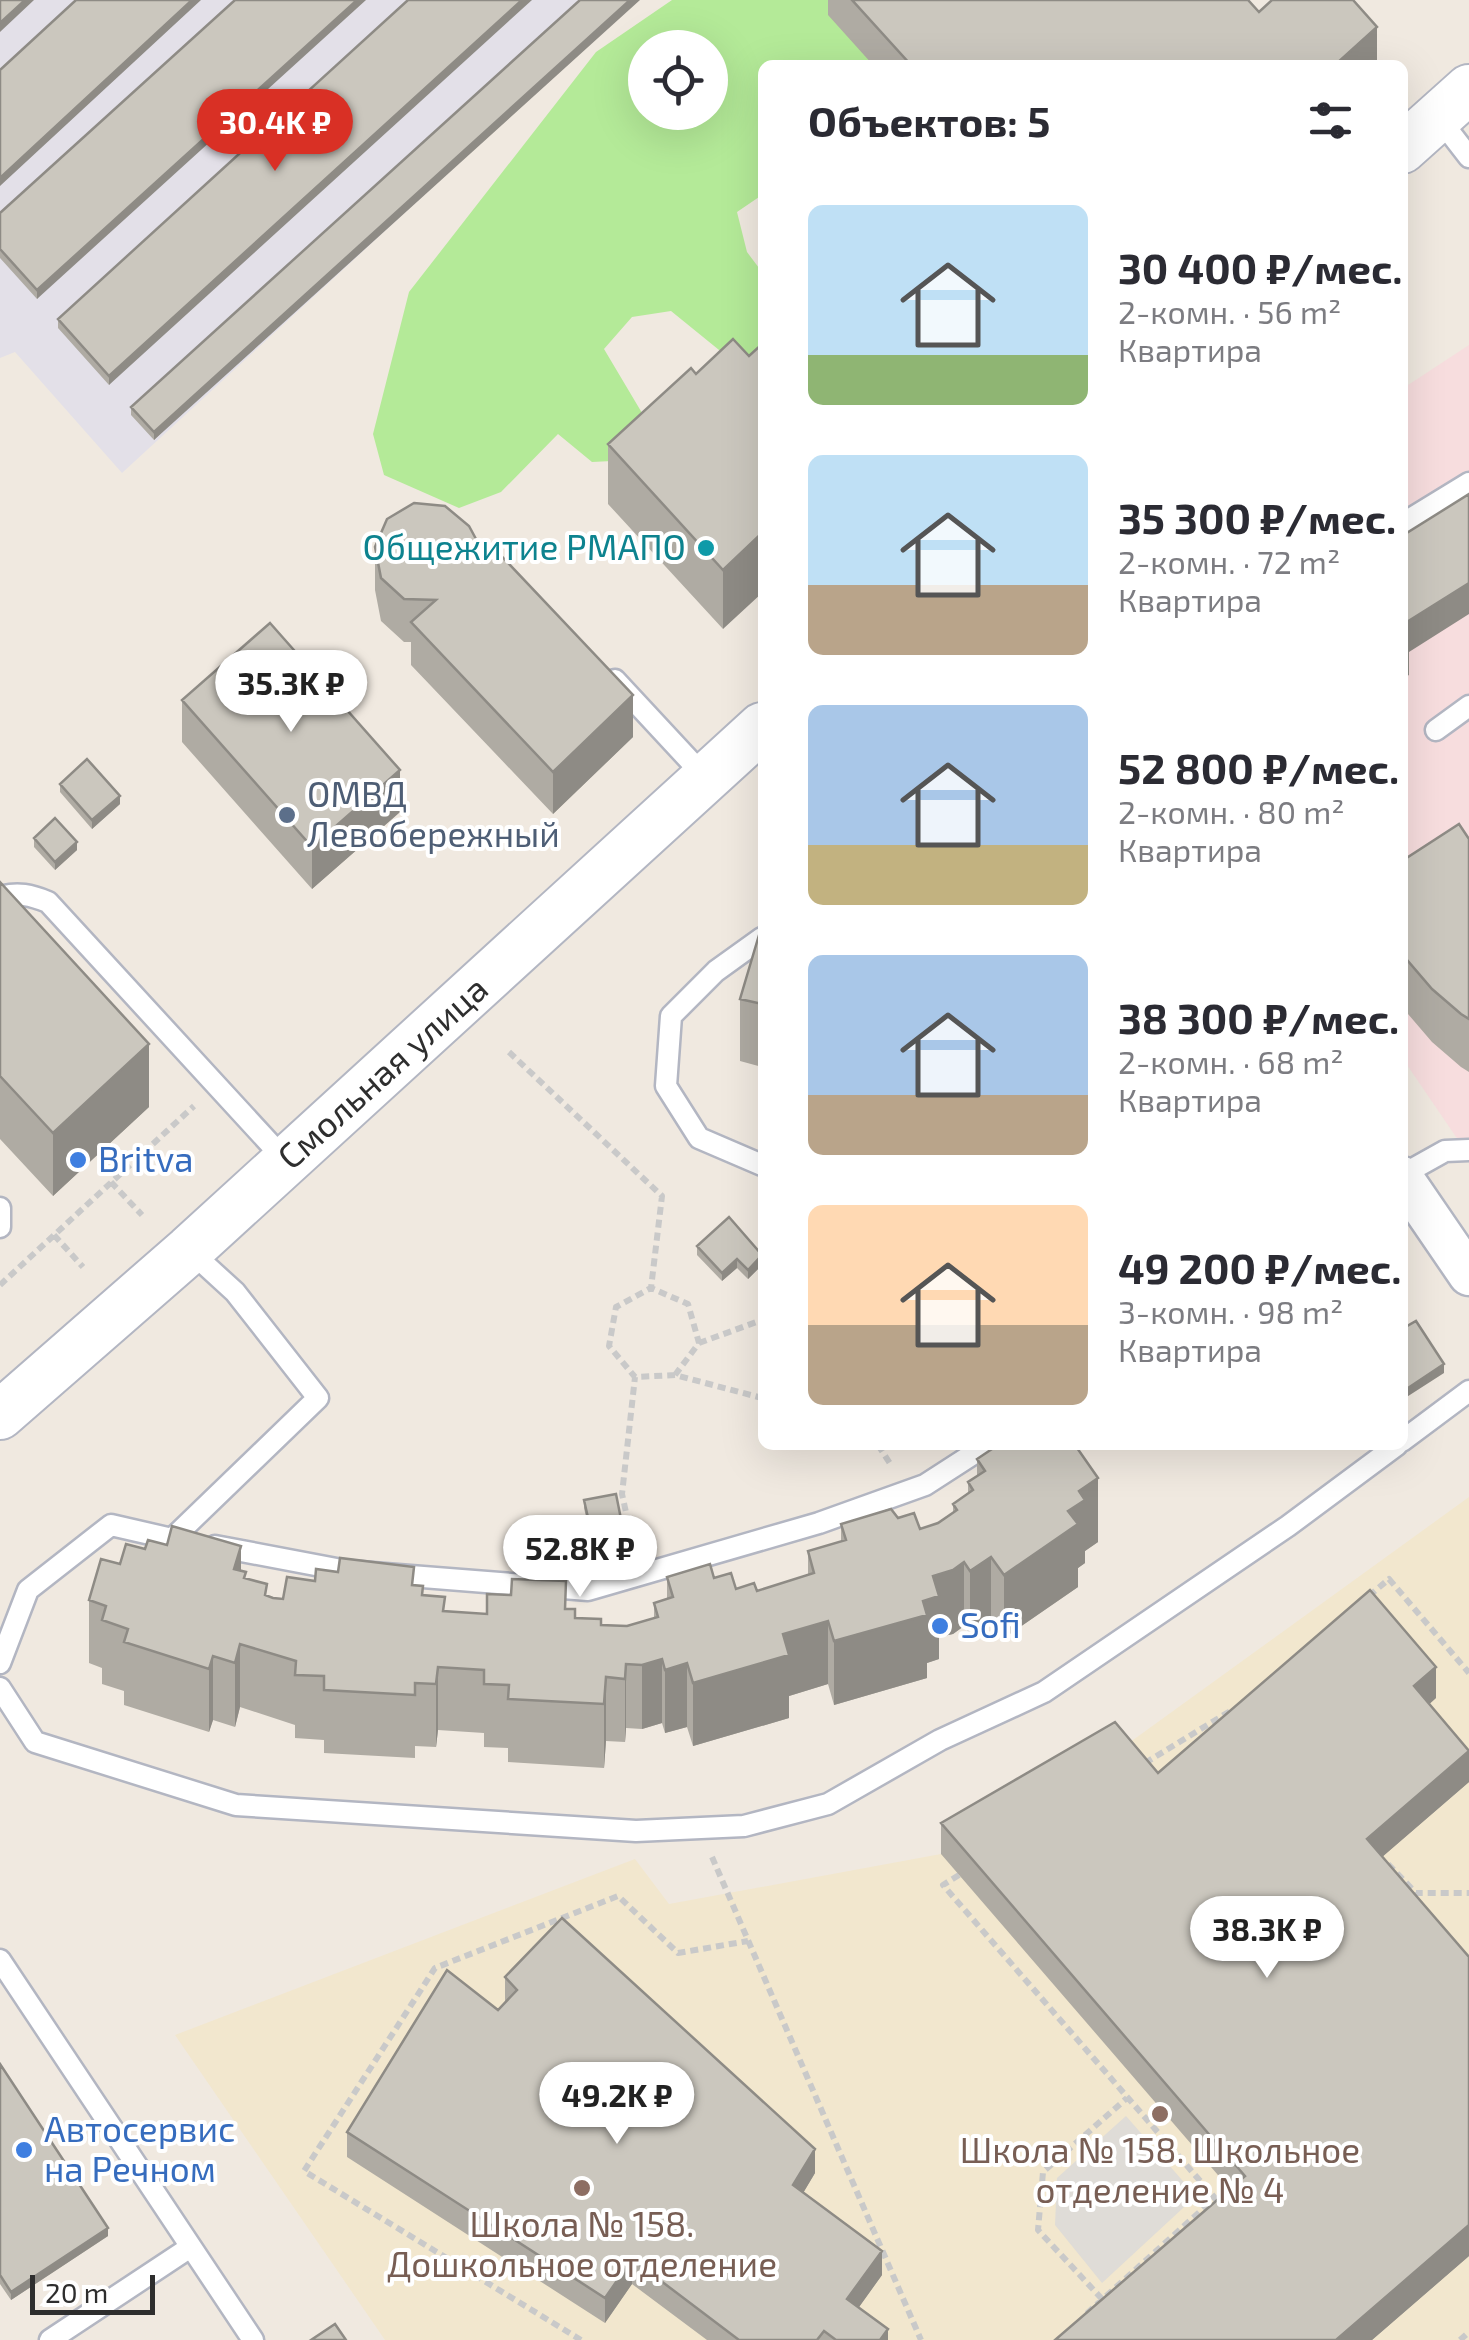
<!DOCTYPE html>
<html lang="ru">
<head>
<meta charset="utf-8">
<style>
	body { margin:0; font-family:"Exo 2",sans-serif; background:#f2f2f3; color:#2b2b33; height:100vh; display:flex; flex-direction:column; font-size:38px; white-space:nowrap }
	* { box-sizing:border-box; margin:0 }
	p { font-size:32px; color:#7c7c81 }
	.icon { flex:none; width:55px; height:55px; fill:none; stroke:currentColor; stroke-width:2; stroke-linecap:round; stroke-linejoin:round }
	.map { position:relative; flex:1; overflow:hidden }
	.panel { position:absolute; left:758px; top:60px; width:650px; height:1390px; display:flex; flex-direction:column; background:#fff; border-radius:15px; box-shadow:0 10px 40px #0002 }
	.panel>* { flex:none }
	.controls { position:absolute; left:628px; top:30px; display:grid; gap:20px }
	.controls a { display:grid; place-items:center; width:100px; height:100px; border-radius:50%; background:#fff; box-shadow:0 10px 40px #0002; font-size:50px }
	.scale { position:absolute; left:30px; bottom:25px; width:125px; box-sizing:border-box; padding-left:10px; border:5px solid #2e2e2e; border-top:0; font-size:28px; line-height:35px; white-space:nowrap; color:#2e2e2e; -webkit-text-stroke:8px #fff; paint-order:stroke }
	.price { position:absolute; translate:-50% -85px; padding:0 22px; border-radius:35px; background:#fff; color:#222; font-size:32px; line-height:65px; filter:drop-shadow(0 2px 5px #0008) }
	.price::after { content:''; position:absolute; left:50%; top:60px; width:30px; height:22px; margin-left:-15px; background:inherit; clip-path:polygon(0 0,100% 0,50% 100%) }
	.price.current { background:#d93025; color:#fff }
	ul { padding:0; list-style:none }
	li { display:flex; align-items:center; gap:30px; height:250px; padding:0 50px }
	li span { display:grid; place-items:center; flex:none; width:280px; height:200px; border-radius:15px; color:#555 }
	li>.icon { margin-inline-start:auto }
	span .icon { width:120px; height:120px; fill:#fffc; stroke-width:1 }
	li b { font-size:42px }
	h2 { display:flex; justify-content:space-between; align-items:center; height:120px; padding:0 50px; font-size:42px }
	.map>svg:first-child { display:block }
	.industrial { fill:#e3e0e8 }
	.education { fill:#f2e7ce }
	.medical { fill:#f7ddde }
	.green { fill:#b4ea98; fill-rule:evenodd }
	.plaza { fill:#dfdcd7 }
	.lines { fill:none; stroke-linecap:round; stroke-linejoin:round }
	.service-casing { stroke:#b3b6c2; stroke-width:25 }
	.minor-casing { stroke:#b3b6c2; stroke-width:45 }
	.tertiary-casing { stroke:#b3b6c2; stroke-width:52 }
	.path { stroke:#c9c9c9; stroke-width:6; stroke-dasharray:8 5; stroke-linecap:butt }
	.service { stroke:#fff; stroke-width:20 }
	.minor { stroke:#fff; stroke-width:40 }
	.tertiary { stroke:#fff; stroke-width:48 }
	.wall { fill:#afaba3 }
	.shaded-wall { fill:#8e8b85 }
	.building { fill:#cbc7be; stroke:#8e8b85; stroke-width:2.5 }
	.culture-dot { fill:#0f9aa8; stroke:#fff; stroke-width:4 }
	.service-dot { fill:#5c6f8a; stroke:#fff; stroke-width:4 }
	.shop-dot { fill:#3f7fe0; stroke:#fff; stroke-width:4 }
	.education-dot { fill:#8d6e63; stroke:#fff; stroke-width:4 }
	.labels { text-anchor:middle; stroke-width:8; stroke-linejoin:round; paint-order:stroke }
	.culture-label { font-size:35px; fill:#0d838f; stroke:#fff; text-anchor:end }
	.service-label { font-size:35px; fill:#4e5e75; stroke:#fff; text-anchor:start }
	.street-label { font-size:35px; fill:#2e2e2e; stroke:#fff }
	.shop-label { font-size:35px; fill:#366cbe; stroke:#fff; text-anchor:start }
	.education-label { font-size:35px; fill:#785e54; stroke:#fff }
</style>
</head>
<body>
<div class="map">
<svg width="1469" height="2340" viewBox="0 0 1469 2340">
	<rect width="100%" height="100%" fill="#f0e9e0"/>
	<path class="industrial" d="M0,0H636L122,473L15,352L0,358Z"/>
	<path class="education" d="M1469,1497V2340H385L175,2035L635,1859L669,1904L941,1854L1115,1753Z"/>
	<path class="medical" d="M1469,345V1156L1403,1059L1402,389Z"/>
	<path class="green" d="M672,0H864L859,7L870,65H762V195L737,212L747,252L762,272V361L740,367L671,311L632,317L604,349L648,423L632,460L592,462L558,434L501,492L459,508L384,475L373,434L409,292L596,52ZM645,48H710V112H645Z"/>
	<path class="plaza" d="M1126,2116L1196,2196L1102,2283L1055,2225L1057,2178Z"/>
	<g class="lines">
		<g class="service-casing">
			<path id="service" d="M1438,117L1469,157
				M1402,524L1469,483
				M615,680L706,778
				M1436,730L1469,706
				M0,897C18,892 31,895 48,902L286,1161
				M762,938L716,971L671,1016L666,1086L699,1138L762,1165
				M1402,1175L1445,1151L1469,1150
				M0,1208V1227
				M1402,1441L1469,1391
				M181,1540L172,1539L318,1398L235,1292L189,1250
				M215,1546L347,1571L588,1590L819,1523L925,1485L987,1445
				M0,1663L28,1590L111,1525L172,1539
				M0,1688L35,1742L236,1805L636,1831L744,1826L828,1804L940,1740L1044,1692L1288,1526L1397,1445
				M0,1960L253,2340
				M50,2340L189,2248"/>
		</g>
		<g class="minor-casing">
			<path id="minor" d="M1402,1177L1469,1275"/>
		</g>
		<g class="tertiary-casing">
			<path id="tertiary" d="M1402,149L1469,89
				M0,1415L189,1250L762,727"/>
		</g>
		<path class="path" d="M509,1052L662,1196L651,1288
			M111,1182L142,1215
			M54,1235L83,1267
			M0,1285L194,1106
			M699,1343L762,1320
			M675,1375L699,1343L688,1304L651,1288L616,1307L609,1346L635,1377L675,1375L762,1398
			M878,1445L891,1465
			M634,1549L622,1494L635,1377
			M1369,1596L1389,1579L1469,1673
			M1145,1763L1232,1710
			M712,1857L921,2340
			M1388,1864L1416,1893H1469
			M959,1875L943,1885L1215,2198L1084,2316
			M1102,2299L1038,2230L1043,2172L1127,2098
			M581,2340L304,2171L435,1968L618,1896L678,1953L748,1941
			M1460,2340L1469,2332"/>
		<use href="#service" class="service"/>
		<use href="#minor" class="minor"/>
		<use href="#tertiary" class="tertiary"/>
	</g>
	<path class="wall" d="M235,0L37,299L0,258V213Z
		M408,0L109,385L58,328V319Z
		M580,0L154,440L131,415V407Z
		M828,0H1248L1259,12L1377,65H873L828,15Z
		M733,339L723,629L608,504V444L696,374Z
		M375,547L483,552L633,737L553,814L411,665V642H404L381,621L375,590Z
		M182,700L400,812L312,889L182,742Z
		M60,784L120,804L92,829L60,792Z
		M34,838L77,850L55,870L34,847Z
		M1469,839V1072L1461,1067L1432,1042L1402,1007V861Z
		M0,882L149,1107L53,1196L0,1139Z
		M762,936V1067L740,1061V999Z
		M697,1246L762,1255V1265L748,1279L737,1268L722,1281L697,1255Z
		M977,1459L1098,1542L1085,1551V1563L1078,1568V1587L1004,1638L991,1620L970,1634L964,1626L953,1634L939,1637V1659L927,1663V1678L834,1705L828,1684L789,1696V1718L693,1746L687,1727L665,1733L662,1723L642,1729L626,1728L625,1742L606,1741L604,1768L508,1762V1748L484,1747V1733L438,1730L436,1747L415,1746V1758L324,1753V1740L295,1738V1725L240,1707L235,1727L213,1720L209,1732L124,1705V1691L102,1684V1668L89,1663V1600L120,1564L145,1549L241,1571L246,1579L267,1596L283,1599L315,1581L414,1585L423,1595L445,1611L487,1614L566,1609L575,1618L601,1625L627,1626L654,1618V1603L667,1599V1577L714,1578L736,1589L757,1591L808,1575V1551L841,1541V1524L898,1518L920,1529L938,1523L953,1513V1504L968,1493V1482L977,1476Z
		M584,1500L622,1524V1533L591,1539L584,1508Z
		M1436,1698L1429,1704L1469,1751V1782L1382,1857L1469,1957V2256L1372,2340H1055L1230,2189L941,1854V1823L1158,1773Z
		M505,1977L815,2173L803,2193L882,2275L858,2308L888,2340H707L632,2284L605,2323L347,2157V2132L498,2010L505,2002Z
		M0,2064L108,2236L11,2300L0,2284Z"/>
	<path class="shaded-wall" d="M25,0H34L0,32V23Z
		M192,0H201L0,186V178Z
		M357,0H366L37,299V290Z
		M522,0H532L109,385V376Z
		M630,0H640L154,440V432Z
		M1377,27V65H1335Z
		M762,533V593L723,629V570Z
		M1469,583V614L1409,652V675L1402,679V625Z
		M633,695V737L553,814V772Z
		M1403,751V805H1402V752Z
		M400,770V812L312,889V847Z
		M120,796V804L92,829V820Z
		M77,842V850L55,870V862Z
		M149,1044V1107L53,1196V1133Z
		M762,1256V1265L748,1279V1270Z
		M737,1259V1268L722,1281V1273Z
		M1444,1364V1373L1402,1400V1392Z
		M1098,1478V1542L1085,1551V1563L1078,1568V1587L1004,1638V1575L1068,1511L1079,1491Z
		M241,1546V1609L234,1569Z
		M991,1557V1620L970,1634V1571Z
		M964,1562V1626L953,1634L939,1637V1659L927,1663V1678L834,1705V1641L923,1601L933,1576Z
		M828,1621V1684L789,1696V1718L693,1746V1683L783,1634Z
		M240,1644V1707L235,1727V1663Z
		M213,1656V1720L209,1732V1669Z
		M662,1659V1723L642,1729V1665Z
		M687,1663V1727L665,1733V1670Z
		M626,1664V1728L625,1742V1679Z
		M438,1667V1730L436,1747V1684Z
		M1436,1667V1698L1414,1718V1686Z
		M606,1677V1741L604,1768V1704Z
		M1469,1751V1782L1367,1870V1839Z
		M815,2149V2173L793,2210V2185Z
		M1469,2225V2256L1372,2340H1336Z
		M108,2228V2236L11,2300V2292Z
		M882,2251V2275L847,2324V2299Z
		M632,2259V2284L605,2323V2298Z
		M888,2329V2340H880Z"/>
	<path class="building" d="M0,0H25L0,23Z
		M76,0H192L0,178V70Z
		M235,0H357L37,290L0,249V213Z
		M408,0H522L109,376L58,319Z
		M580,0H630L154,432L131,407Z
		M852,0H1248L1259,12L1272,0H1353L1377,27L1335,65H911Z
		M733,339L749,356L762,344V533L723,570L608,444L691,368L696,374Z
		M1469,494V583L1402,625V536Z
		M414,503L445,506L469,526L483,552L492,546L633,695L553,772L411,622L436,600L404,599L381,578L375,547L387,519Z
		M270,623L400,770L312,847L182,700Z
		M1402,633L1409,644L1402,648Z
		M87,759L120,796L92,820L60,784Z
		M55,818L77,842L55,862L34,838Z
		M1459,824L1469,839V1019L1461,1014L1432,989L1402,954V861Z
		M0,882L149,1044L53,1133L0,1076Z
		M759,935L762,936V1004L740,999Z
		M729,1217L762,1255L748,1270L737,1259L722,1273L697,1246Z
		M1416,1321L1444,1364L1402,1392V1329Z
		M998,1445H1052L1053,1446L1055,1445H1075L1098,1478L1079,1491L1085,1500L1068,1511L1078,1524L1004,1575L991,1557L970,1571L964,1562L953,1570L933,1576L939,1596L923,1601L927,1615L834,1641L828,1621L783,1634L789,1655L693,1683L687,1663L665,1670L662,1659L642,1665L626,1664L625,1679L606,1677L604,1704L508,1699L509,1685L484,1684V1670L438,1667L436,1684L415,1683V1695L324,1690V1676L295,1675L296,1661L240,1644L235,1663L213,1656L209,1669L124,1642L128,1629L102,1620L106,1606L89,1600L101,1559L120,1564L126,1544L145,1549L148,1540L167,1545L172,1526L241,1546L234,1569L246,1572L244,1578L267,1584L265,1595L273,1598L283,1599L287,1577L315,1581L316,1569L338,1572L340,1558L414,1567L412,1585L423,1586L422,1595L445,1597L443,1611L487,1614V1594L511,1595L512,1579L566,1581L565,1609H575V1618L601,1619V1625L627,1626L658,1617L654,1603L673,1597L667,1577L710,1564L714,1578L731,1573L736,1589L754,1583L757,1591L814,1573L808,1551L846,1540L841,1524L891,1509L898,1518L914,1513L920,1529L938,1523L957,1510L953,1504L973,1490L968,1482L985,1471L977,1459Z
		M616,1494L622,1524L591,1531L584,1500Z
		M1370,1590L1436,1667L1414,1686L1469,1751L1367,1839L1469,1957V2225L1336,2340H1055L1245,2176L941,1823L1115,1722L1158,1773Z
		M562,1918L815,2149L793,2185L882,2251L847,2299L888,2329L880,2340H836L824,2331L817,2340H739L632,2259L605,2298L347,2132L447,1970L498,2010L517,1990L505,1977Z
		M0,2064L108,2228L11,2292L0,2275Z
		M335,2324L346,2340H311Z"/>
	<circle class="culture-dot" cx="706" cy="548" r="10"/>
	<circle class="service-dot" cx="287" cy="815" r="10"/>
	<g class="shop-dot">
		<circle cx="78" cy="1160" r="10"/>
		<circle cx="940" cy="1626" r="10"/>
		<circle cx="24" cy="2150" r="10"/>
	</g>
	<g class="education-dot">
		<circle cx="1160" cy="2114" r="10"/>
		<circle cx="582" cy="2188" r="10"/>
	</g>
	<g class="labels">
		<g class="culture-label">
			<text x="686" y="560">Общежитие РМАПО</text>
		</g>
		<g class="service-label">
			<text x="307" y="807">ОМВД<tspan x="307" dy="40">Левобережный</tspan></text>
		</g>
		<g class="street-label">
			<text transform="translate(383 1073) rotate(-42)" y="12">Смольная улица</text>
		</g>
		<g class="shop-label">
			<text x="98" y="1172">Britva</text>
			<text x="960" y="1638">Sofi</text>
			<text x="44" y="2142">Автосервис<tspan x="44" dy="40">на Речном</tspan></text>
		</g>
		<g class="education-label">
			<text x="1160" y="2163">Школа № 158. Школьное<tspan x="1160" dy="40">отделение № 4</tspan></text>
			<text x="582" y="2237">Школа № 158.<tspan x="582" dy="40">Дошкольное отделение</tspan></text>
		</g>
	</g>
</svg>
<div class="controls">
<a><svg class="icon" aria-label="locate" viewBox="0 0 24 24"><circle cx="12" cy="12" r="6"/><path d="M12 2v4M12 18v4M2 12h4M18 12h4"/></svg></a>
</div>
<div class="scale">20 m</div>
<b class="price current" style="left:275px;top:174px">30.4K ₽</b>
<b class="price" style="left:291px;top:735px">35.3K ₽</b>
<b class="price" style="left:580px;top:1600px">52.8K ₽</b>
<b class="price" style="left:1267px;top:1981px">38.3K ₽</b>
<b class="price" style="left:617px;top:2147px">49.2K ₽</b>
<section class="panel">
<h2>Объектов: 5<svg class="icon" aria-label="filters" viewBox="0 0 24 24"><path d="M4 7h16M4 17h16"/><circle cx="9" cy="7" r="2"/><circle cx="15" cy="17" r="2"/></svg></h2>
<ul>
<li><span style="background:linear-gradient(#bfe0f5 75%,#8fb573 0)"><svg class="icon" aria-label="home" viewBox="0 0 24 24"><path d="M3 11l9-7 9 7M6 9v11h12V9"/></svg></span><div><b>30 400 ₽/мес.</b><p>2-комн. · 56 m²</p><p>Квартира</p></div></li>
<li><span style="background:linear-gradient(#bfe0f5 65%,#b9a48a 0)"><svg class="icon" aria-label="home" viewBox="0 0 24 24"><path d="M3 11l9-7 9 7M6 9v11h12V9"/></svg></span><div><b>35 300 ₽/мес.</b><p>2-комн. · 72 m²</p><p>Квартира</p></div></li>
<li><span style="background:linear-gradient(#a9c7e8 70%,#c2b280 0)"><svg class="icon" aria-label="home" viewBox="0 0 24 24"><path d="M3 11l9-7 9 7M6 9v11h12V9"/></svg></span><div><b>52 800 ₽/мес.</b><p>2-комн. · 80 m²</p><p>Квартира</p></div></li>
<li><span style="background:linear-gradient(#a9c7e8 70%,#b9a48a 0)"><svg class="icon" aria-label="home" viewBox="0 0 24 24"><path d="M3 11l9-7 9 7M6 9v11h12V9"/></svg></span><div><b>38 300 ₽/мес.</b><p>2-комн. · 68 m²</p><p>Квартира</p></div></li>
<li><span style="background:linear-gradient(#ffd9b3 60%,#b9a48a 0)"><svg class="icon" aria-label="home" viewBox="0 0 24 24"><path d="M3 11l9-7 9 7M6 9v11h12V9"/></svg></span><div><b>49 200 ₽/мес.</b><p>3-комн. · 98 m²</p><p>Квартира</p></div></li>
</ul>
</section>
</div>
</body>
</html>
